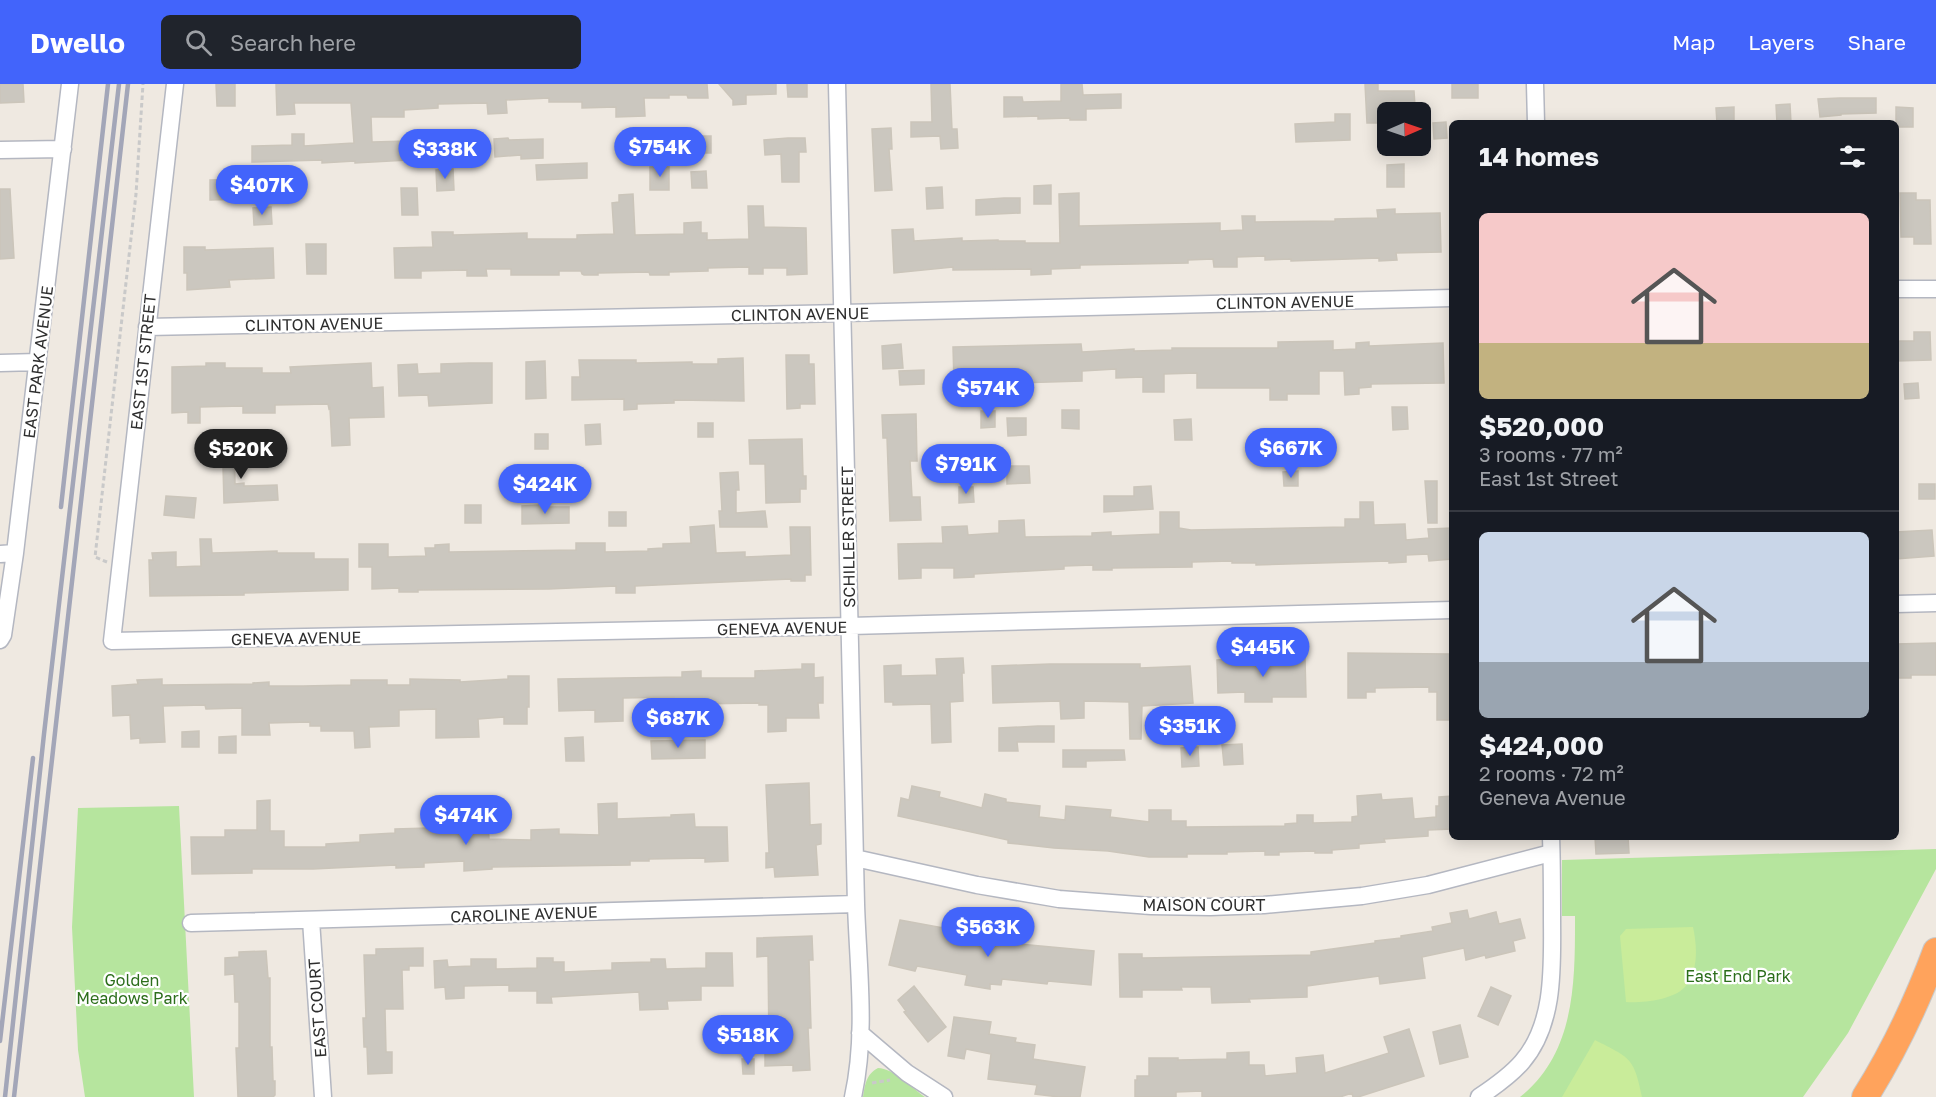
<!DOCTYPE html>
<html lang="en">
<head>
<meta charset="utf-8">
<style>
	body { margin:0; font-family:"Golos Text",sans-serif; background:#20242c; color:#f1f3f6; height:100vh; display:flex; flex-direction:column; font-size:22px; white-space:nowrap }
	* { box-sizing:border-box; margin:0 }
	p { font-size:20px; color:#9ea1a6 }
	.icon { flex:none; width:33px; height:33px; fill:none; stroke:currentColor; stroke-width:2; stroke-linecap:round; stroke-linejoin:round }
	.map { position:relative; flex:1; overflow:hidden }
	.panel { position:absolute; left:1449px; top:36px; width:450px; height:720px; display:flex; flex-direction:column; background:#171b24; border-radius:9px; box-shadow:0 3px 15px #0003 }
	.panel>* { flex:none }
	.needle { width:39px; rotate:88deg }
	.buttons { position:absolute; left:1377px; top:18px; display:grid; gap:12px }
	.buttons a { display:grid; place-items:center; width:54px; height:54px; border-radius:9px; background:#171b24; box-shadow:0 3px 15px #0003; font-size:30px }
	.price { position:absolute; translate:-50% -51px; padding:0 14px; border-radius:21px; background:#4264fb; color:#fff; font-size:20px; line-height:39px; filter:drop-shadow(0 2px 3px #0008) }
	.price::after { content:''; position:absolute; left:50%; top:36px; width:18px; height:14px; margin-left:-9px; background:inherit; clip-path:polygon(0 0,100% 0,50% 100%) }
	.price.active { background:#222; color:#fff }
	ul { padding:0; list-style:none }
	li { display:grid; align-content:center; gap:12px; height:318px; padding:0 30px }
	li+li { border-top:2px solid #363941 }
	li span { display:grid; place-items:center; height:186px; border-radius:9px; color:#555 }
	li>.icon { margin-inline-start:auto }
	span .icon { width:108px; height:108px; fill:#fffc; stroke-width:1 }
	li b { font-size:26px }
	h2 { display:flex; justify-content:space-between; align-items:center; height:72px; padding:0 30px; font-size:26px }
	header { display:flex; align-items:center; gap:36px; box-sizing:border-box; height:84px; padding:0 30px; background:#4264fb; color:#fff }
	header strong { font-size:28px }
	nav { display:flex; gap:33px; margin-inline-start:auto; font-size:21px }
	.search { width:420px; height:54px; background:#20242c; display:flex; align-items:center; gap:15px; box-sizing:border-box; padding:0 21px; border-radius:9px; color:#9ea1a6; font-size:22px }
	.map>svg:first-child { display:block }
	.green { fill:#b6e59e }
	.pitch { fill:#c9ec9a }
	.building { fill:#cbc7bf; stroke:#cbc5ba; stroke-width:1.5 }
	.lines { fill:none; stroke-linecap:round; stroke-linejoin:round }
	.minor-casing { stroke:#b4b7c1; stroke-width:19 }
	.highway-casing { stroke:#c9c9c9; stroke-width:28 }
	.path { stroke:#c9c9c9; stroke-width:3; stroke-dasharray:4.5 3; stroke-linecap:butt }
	.minor { stroke:#fff; stroke-width:16 }
	.highway { stroke:#ffa35c; stroke-width:26 }
	.rail { stroke:#a3a6b8; stroke-width:4.5 }
	.labels { text-anchor:middle; stroke-width:4.5; stroke-linejoin:round; paint-order:stroke }
	.street-label { font-size:16px; fill:#2e2e2e; stroke:#fff }
	.park-label { font-size:16px; fill:#2c6e1b; stroke:#fff }
</style>
</head>
<body>
<header>
<strong>Dwello</strong>
<div class="search"><svg class="icon" aria-label="search" viewBox="0 0 24 24"><circle cx="10" cy="10" r="6"/><path d="M15 15l6 6"/></svg>Search here</div>
<nav><a>Map</a><a>Layers</a><a>Share</a></nav>
</header>
<div class="map">
<svg width="1936" height="1013" viewBox="0 0 1936 1013">
	<rect width="100%" height="100%" fill="#efe9e1"/>
	<path class="green" d="M179,722L194,1013H85L78,966L72,843L78,724Z
		M1936,765V785L1848,949L1803,1013H1520C1576,969 1575,896 1575,832H1562V776Z
		M878,984C893,984 912,1004 925,1013H863C865,1001 866,990 878,984Z"/>
	<path class="pitch" d="M1693,843C1697,861 1699,887 1685,903C1673,916 1643,919 1626,918L1620,852L1626,845Z
		M1595,956C1630,974 1634,973 1642,1013H1562Z"/>
	<path class="building" d="M0,0H23L24,18L0,19Z
		M216,0H235V22H217Z
		M276,0H707L708,14H688L687,11H669V14H644L645,32L616,33V23L582,24V18H549V14L506,16L507,29L488,30L487,19L438,20V24L404,26V33H371L372,58L443,56V74H408V76L355,79V77L322,79V76L252,78V62L292,61V50H304V62L354,59L351,19H294L295,30L277,31Z
		M719,0H776V10L746,11V20L733,21V16Z
		M787,0H807V13H788Z
		M931,0H950L952,45H957L958,64L941,65L940,52L911,53V38H932Z
		M1061,0H1082L1083,11L1121,10V24L1086,25V36H1070V34L1038,35V32L1004,33V13H1022L1023,18L1061,17Z
		M1365,0H1378V7H1414L1415,22L1381,23L1382,39H1367Z
		M1452,0H1478V14H1452Z
		M1840,14H1876V29L1841,30V31L1820,33L1818,15Z
		M1790,20L1791,39H1777L1776,21Z
		M1734,23V39H1717L1716,24Z
		M1896,23L1913,24V43H1896Z
		M1335,30H1350V56L1296,58L1295,40L1335,38Z
		M1446,38L1447,54L1434,55L1433,39Z
		M891,44L892,65H889L892,106L875,107L872,45Z
		M698,52H711V69H698Z
		M508,54L509,56L543,55V74L521,75V71L495,73L494,55Z
		M788,54H805L806,68H799V98H782L781,70L765,71L764,56Z
		M587,79V94L537,96L536,81Z
		M1404,80V103H1387V81Z
		M650,83H669V106H650Z
		M453,85L454,106L437,107L436,86Z
		M706,87L707,104H692L691,88Z
		M247,95V115L210,116V96Z
		M1051,101V120H1034V102Z
		M942,103L943,124L927,125L926,104Z
		M401,104H417L418,131H402Z
		M0,105H10L14,174L0,175Z
		M1079,109V142L1220,139V147L1243,146L1242,132H1255V138L1335,137V135L1378,134L1377,126L1395,125V130L1440,129L1441,168L1396,169L1397,176L1379,177V174L1291,177V175L1265,176V172L1237,173V183H1214L1213,175L1188,176V179L1080,181V184L1051,185V190L1031,191V185L953,186V183L894,189L892,146L913,145L914,157L962,154V157L998,156V157H1025V159H1060L1059,110Z
		M1900,109H1916V116H1930L1931,160H1914V153H1901Z
		M633,110L635,151L684,150V139L701,138V149H707V156L749,155L748,122H763L764,143L806,144L807,190L787,191V184H763V190H749V183L708,184V187L669,188V191H650L649,188L598,189V191H584L582,190L581,187H559V191H511V185H486L487,192H467V186L421,187V194H395L394,164L433,163L432,148H453V151L527,149V155H577V151L614,150L612,119L619,118V111Z
		M1004,114H1020V129L976,131V116Z
		M271,123L272,140L254,141L253,124Z
		M306,160H326V190H307Z
		M184,163H205V166L273,164L274,194L229,196L230,203L187,206V189H184Z
		M1914,248H1930L1931,276L1896,277V257H1914Z
		M1333,257V266L1356,265V259L1369,258V262L1443,259L1444,299L1371,300V303L1359,304V310L1345,311L1344,287H1319V310H1287V316H1270V304H1197V289L1164,290V308H1143V293L1116,294V285L1082,287V297L983,300V298H954L953,263L1081,260L1082,268L1134,265V267L1172,266V264H1278V258Z
		M901,260L903,284L883,285L882,262Z
		M786,271H809V280H814L815,320H800V324L787,325Z
		M743,274L744,317L674,316V319L637,320V325L624,326V315L572,316V293H580L579,276H636V279L692,278V280H718V275Z
		M545,277L546,314L526,315V278Z
		M206,279H225V284H262V289H291L290,283L371,279L372,304L383,303L384,333L349,334L350,361L332,362L330,324L329,325L328,320L275,321V329H243V322L200,323V339H188V328L172,329V283L206,282Z
		M469,279H492V319L429,322L428,311L399,312L398,281L417,280L418,290L441,289V280Z
		M924,286V300L900,301L899,287Z
		M1918,299L1919,314L1905,315L1904,300Z
		M1392,323H1407L1408,345L1393,346Z
		M1062,326H1079V345L1062,344Z
		M981,327H995V343L981,344Z
		M916,330L917,377H910L912,413H920L921,436L890,437L887,354H883L882,331Z
		M1007,334H1026V351L1008,352Z
		M1191,335L1192,356H1175L1174,336Z
		M698,339H713V353H698Z
		M600,340L601,360L586,361L585,341Z
		M535,350H548V365H535Z
		M802,355L803,392H806V405H800V418L766,419L765,380H750L749,356Z
		M219,357H234L235,400L244,399V402L277,401L278,416L224,419L223,383H219Z
		M1007,382H1029L1030,399L1007,400Z
		M1298,387V402H1284L1283,388Z
		M738,388L739,406H736V429L765,427L767,443H720L719,427H722L720,389Z
		M1425,397H1437V439H1428Z
		M1919,400H1935V415H1919Z
		M1151,402L1153,425L1104,428V412H1134V403Z
		M959,403H973L974,418L959,419Z
		M166,412L196,414L194,434L164,431Z
		M1360,418H1373L1374,441L1405,440L1406,456L1429,454L1428,445L1452,444V475L1429,477L1428,470L1406,471V478L1389,479V477L1256,481V479H1232V477L1192,478V483L1112,484V486H1093V481L1064,482V485L974,490V493L954,494V484H921V494L899,495L898,460L943,459L942,443L967,442L968,451L999,449V437L1024,436L1025,453L1092,452V449L1111,448V452L1160,450V428H1179V444L1191,446L1345,443V435H1360Z
		M465,421H481V439H465Z
		M539,421V423H569V439L522,440V422Z
		M609,428H626V442H609Z
		M714,441L716,469L745,468V473L791,471L790,443H810L811,491H805V497H791V495L635,502V509H616V502L549,505L418,506V508H399V504L372,505V483H359V460H388V473L426,472L425,464H435V461L449,460V468L576,466V459H605V468L648,467V465L663,464V460L691,459L690,443Z
		M1932,446L1934,472L1896,475V448Z
		M200,455H211L212,469L277,467V469H314V475H348V506L244,509V511L150,512L149,476H153L152,469L176,468V483L201,482Z
		M1936,559V591H1911V594H1896V560Z
		M1348,569L1449,570V636H1437V608H1429V603L1375,604V608H1366V614H1348Z
		M963,574L964,589H962L963,617L950,618L951,658L932,659L931,620L893,621V618H885L884,582L901,581V592L937,591L936,575Z
		M1246,574H1305L1306,613H1272V618H1245V608L1218,609L1217,576Z
		M802,580H814V594L823,593V619H818L819,634H786V647L768,648V621H759V619L697,620V626L675,627L674,613L623,614V637L595,638V626L559,627L558,595L682,593V588L701,587V594H755V587L802,585Z
		M1050,580H1140V584L1190,582L1193,619L1142,622L1141,655H1130L1129,618L1084,617V634L1061,635L1060,617L993,619L992,582Z
		M508,592H529V623H527V640H504V633L478,635L479,653L436,654V625L399,626V642L369,643L370,663L355,664L354,647H321V642H310V638L269,639L270,651H242V624L206,625L205,621L163,622L165,658L140,659V654L131,655L130,631L113,632L112,602L138,600L137,596L162,595V601L253,600V599L269,598V602H303L351,601V596H387V601H410V595L460,596V598L508,595Z
		M1038,642H1054V658H1017L1018,667H999V644Z
		M199,647V663H182V648Z
		M236,652V669H219V653Z
		M583,653L584,677H566L565,654Z
		M705,656V674L652,675L651,657Z
		M1242,660L1243,680L1224,681L1222,661Z
		M1198,663L1199,682L1182,683L1181,664Z
		M1063,666H1124L1125,676L1086,677V683H1063Z
		M809,699L810,741L821,740V760L816,761L818,791L775,793L774,783L766,784V769H769L766,701Z
		M912,702L940,708L939,713L982,724L985,710L1006,715V718L1040,722L1039,733L1065,736L1066,722L1111,726L1110,733L1149,738V726H1171V737H1186V743L1285,742V740L1297,739V731H1313V739L1352,738V733L1358,732L1357,712L1381,710L1382,716L1412,714L1414,735L1436,733V722H1439V713L1452,712V745L1428,746V752L1384,755L1385,758L1359,760V764L1332,766V769H1315V767L1279,768V771H1265V767L1227,768V770H1187V773H1149L1108,767L1054,764L1008,759V756L898,732L901,714L909,716Z
		M270,716V747H284V763H326V760L360,758V751L395,749V745L464,743L463,738L488,737L489,755L531,756V746L559,745V750L599,751L598,720L617,719V735L671,733V731L694,730L695,743H727L728,777L705,778V774L649,775V777H630V781L492,783V785L464,787V777L424,779V783L396,784V781L313,785H252V789L192,790L191,753H225V746H257V717Z
		M1595,753H1628L1629,769L1596,770Z
		M1467,826L1469,835L1496,828L1499,840L1520,835L1525,854L1513,857L1515,867L1486,874L1485,871L1466,876L1464,864L1422,873L1425,894L1380,900L1379,892L1307,902V913L1249,915L1250,918L1212,919L1211,903H1181L1182,906H1142V913H1120L1119,870H1142V874L1311,871V868L1375,859V857L1401,854V852L1433,847L1432,843L1452,839L1450,829Z
		M900,836L955,846L953,858L983,863L984,855L1019,860L1094,867L1091,901L1048,897L1047,900L1002,895L1001,901L990,900V905L965,901L967,891L917,882L915,887L889,881Z
		M812,852L813,876H809L811,944H808L810,986L793,987V981L765,982V963H769L768,872L757,873V854Z
		M423,864V882H409V886H402L403,925H385L386,968H392V989L368,990L367,963H364L363,934H366L364,871H376V865Z
		M266,867L268,894H270V963H272L273,997H275V1011L273,1013H238L236,964H239V918H235L234,890L225,891V874L239,873V868Z
		M706,869H732L733,902H701V916L667,917L668,925L640,926L639,908L551,913L552,919H537V907H509V901L464,902V914L446,915L445,903L435,904L434,877L447,876L448,883L471,882V875H496V885L537,884V874H553V878H564V888L612,886V879L651,878V875H665L666,885L706,884Z
		M914,902L946,943L928,958L904,928L906,927L898,916Z
		M1491,903L1511,912L1498,941L1478,932Z
		M954,933L991,938L989,950L1016,954L1015,958L1035,961L1033,975L1085,983L1080,1013H1059L1035,1010L1037,1001L988,995L991,970L966,965L964,975L948,972Z
		M1460,941L1468,973L1440,980L1433,948Z
		M1409,945L1424,992L1358,1013H1353L1352,1009L1340,1013H1202V1007L1176,1008V1013H1135V996H1137V992H1149V974H1178V976L1227,975V969L1249,968V981H1264L1265,992L1297,989L1296,974L1323,971L1325,989L1389,969L1384,953Z
		M742,975H754V990H743Z"/>
	<g class="lines">
		<g class="minor-casing">
			<path id="minor" d="M175,0L112,557L850,542L1452,526
				M837,0L856,820C858,884 867,950 853,1013
				M1535,0L1536,39
				M0,66L63,65
				M1896,205H1936
				M147,243L843,229L1452,214
				M0,279L38,278
				M0,470L15,469
				M1896,520L1936,519
				M0,556L3,551L15,469L70,0
				M855,774L977,801L1059,815L1151,822L1210,823L1264,821L1362,812L1428,801L1551,769
				M311,836L323,1013
				M191,839L856,820
				M860,949L907,989L944,1013
				M1479,1013C1494,1003 1510,992 1522,978C1556,939 1552,879 1552,832C1552,805 1552,779 1551,753"/>
		</g>
		<g class="highway-casing">
			<path id="highway" d="M1865,1013C1894,967 1917,918 1936,867"/>
		</g>
		<path class="path" d="M107,478L95,473L136,110L143,0
			M872,999L890,996"/>
		<use href="#minor" class="minor"/>
		<use href="#highway" class="highway"/>
		<path class="rail" d="M61,423L108,0
			M0,957L33,674
			M5,1013L44,650L119,0
			M14,1013L128,0"/>
	</g>
	<g class="labels">
		<g class="street-label">
			<text transform="translate(1285 218) rotate(-1)" y="6">CLINTON AVENUE</text>
			<text transform="translate(800 230) rotate(-1)" y="6">CLINTON AVENUE</text>
			<text transform="translate(314 240) rotate(-1)" y="6">CLINTON AVENUE</text>
			<text transform="translate(38 278) rotate(-83)" y="6">EAST PARK AVENUE</text>
			<text transform="translate(143 278) rotate(-84)" y="6">EAST 1ST STREET</text>
			<text transform="translate(848 453) rotate(-91)" y="6">SCHILLER STREET</text>
			<text transform="translate(782 544) rotate(-1)" y="6">GENEVA AVENUE</text>
			<text transform="translate(296 554) rotate(-1)" y="6">GENEVA AVENUE</text>
			<text x="1204" y="827">MAISON COURT</text>
			<text transform="translate(524 830) rotate(-2)" y="6">CAROLINE AVENUE</text>
			<text transform="translate(317 924) rotate(-94)" y="6">EAST COURT</text>
		</g>
		<g class="park-label">
			<text x="1738" y="898">East End Park</text>
			<text x="132" y="902">Golden<tspan x="132" dy="18">Meadows Park</tspan></text>
		</g>
	</g>
</svg>
<div class="buttons">
<a><svg class="needle" viewBox="-14 -14 28 28"><path d="M0-13l5 13h-10z" fill="#e53935"/><path d="M0 13l5-13h-10z" fill="#9ea1a6"/></svg></a>
</div>
<b class="price" style="left:660px;top:94px">$754K</b>
<b class="price" style="left:445px;top:96px">$338K</b>
<b class="price" style="left:262px;top:132px">$407K</b>
<b class="price" style="left:988px;top:335px">$574K</b>
<b class="price" style="left:1291px;top:395px">$667K</b>
<b class="price active" style="left:241px;top:396px">$520K</b>
<b class="price" style="left:966px;top:411px">$791K</b>
<b class="price" style="left:545px;top:431px">$424K</b>
<b class="price" style="left:1263px;top:594px">$445K</b>
<b class="price" style="left:678px;top:665px">$687K</b>
<b class="price" style="left:1190px;top:673px">$351K</b>
<b class="price" style="left:466px;top:762px">$474K</b>
<b class="price" style="left:988px;top:874px">$563K</b>
<b class="price" style="left:748px;top:982px">$518K</b>
<section class="panel">
<h2>14 homes<svg class="icon" aria-label="filters" viewBox="0 0 24 24"><path d="M4 7h16M4 17h16"/><circle cx="9" cy="7" r="2"/><circle cx="15" cy="17" r="2"/></svg></h2>
<ul>
<li><span style="background:linear-gradient(#f6c9c9 70%,#c2b280 0)"><svg class="icon" aria-label="home" viewBox="0 0 24 24"><path d="M3 11l9-7 9 7M6 9v11h12V9"/></svg></span><div><b>$520,000</b><p>3 rooms · 77 m²</p><p>East 1st Street</p></div></li>
<li><span style="background:linear-gradient(#c9d6e8 70%,#9aa5b1 0)"><svg class="icon" aria-label="home" viewBox="0 0 24 24"><path d="M3 11l9-7 9 7M6 9v11h12V9"/></svg></span><div><b>$424,000</b><p>2 rooms · 72 m²</p><p>Geneva Avenue</p></div></li>
</ul>
</section>
</div>
</body>
</html>
